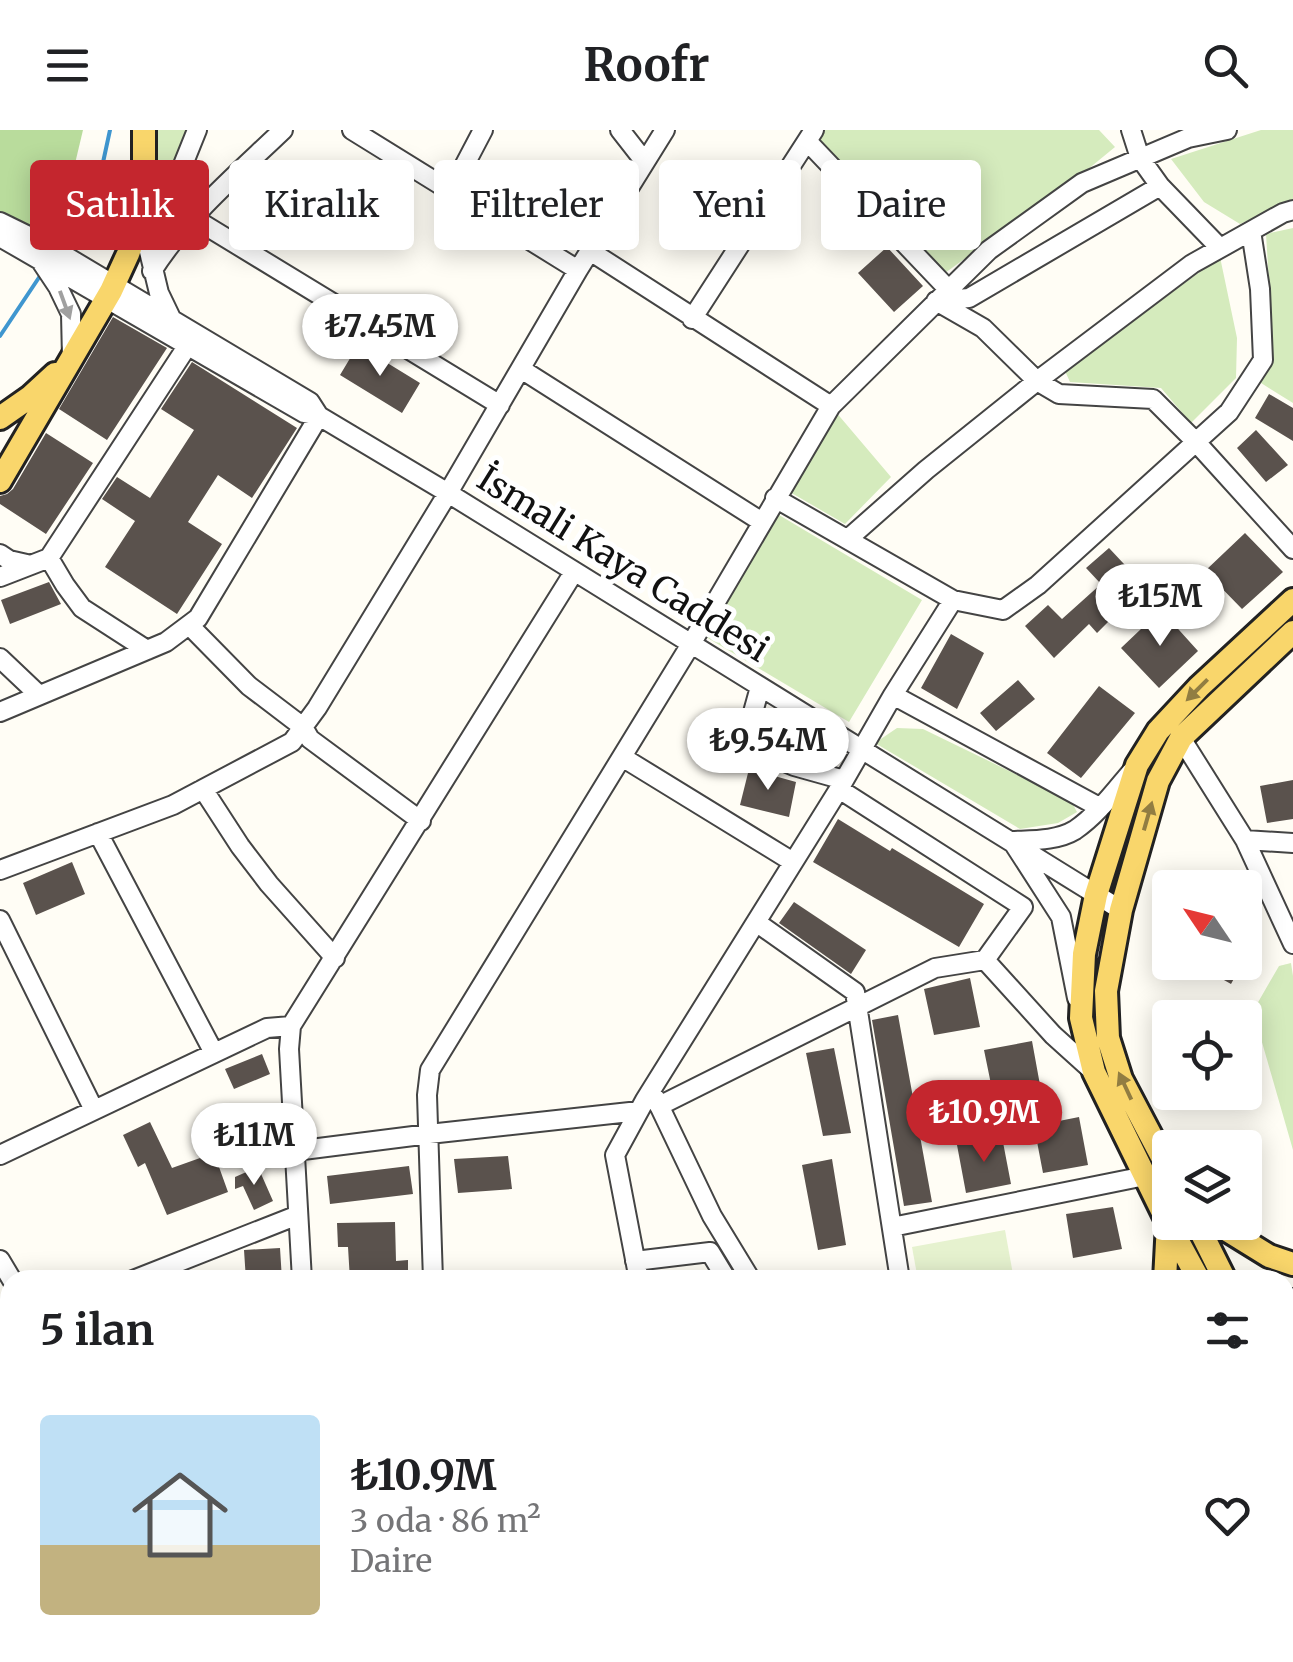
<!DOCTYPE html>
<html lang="tr">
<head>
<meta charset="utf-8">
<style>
	body { margin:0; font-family:Merriweather,serif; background:#f2f2f2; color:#202124; height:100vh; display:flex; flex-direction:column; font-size:38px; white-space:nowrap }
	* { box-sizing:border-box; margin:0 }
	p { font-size:32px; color:#757577 }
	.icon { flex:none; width:55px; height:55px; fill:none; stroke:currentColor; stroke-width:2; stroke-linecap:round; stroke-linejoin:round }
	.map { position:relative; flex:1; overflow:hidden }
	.side { position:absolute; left:0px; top:1140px; width:1295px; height:392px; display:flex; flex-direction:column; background:#fff; border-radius:30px 30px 0 0; box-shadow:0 5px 25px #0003 }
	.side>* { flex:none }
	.top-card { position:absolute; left:30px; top:30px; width:1235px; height:90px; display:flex; gap:20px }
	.needle { width:65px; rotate:305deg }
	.tools { position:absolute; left:1152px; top:740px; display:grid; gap:20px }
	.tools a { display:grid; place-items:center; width:110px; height:110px; border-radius:10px; background:#fff; box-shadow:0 5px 25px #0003; font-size:50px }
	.price { position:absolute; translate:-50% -85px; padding:0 22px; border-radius:35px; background:#fff; color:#222; font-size:32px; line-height:65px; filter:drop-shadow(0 2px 5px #0008) }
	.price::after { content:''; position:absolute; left:50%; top:60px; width:30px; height:22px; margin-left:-15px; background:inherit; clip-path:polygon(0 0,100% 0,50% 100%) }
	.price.selected { background:#c4262e; color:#fff }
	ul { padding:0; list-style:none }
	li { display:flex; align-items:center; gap:30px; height:250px; padding:0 40px }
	li span { display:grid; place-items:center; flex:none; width:280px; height:200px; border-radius:10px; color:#555 }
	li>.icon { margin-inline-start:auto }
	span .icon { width:120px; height:120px; fill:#fffc; stroke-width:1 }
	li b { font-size:42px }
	h2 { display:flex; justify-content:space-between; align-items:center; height:120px; padding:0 40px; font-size:42px }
	.tag { padding:0 35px; border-radius:10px; background:#fff; box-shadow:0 5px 25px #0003; font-size:35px; line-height:90px }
	.tag.selected { background:#c4262e; color:#fff }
	header { display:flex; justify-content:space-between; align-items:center; height:130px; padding:0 40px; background:#fff; font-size:45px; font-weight:700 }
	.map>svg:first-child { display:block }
	.green { fill:#d5ebbd }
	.forest { fill:#b9dc9c }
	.pitch { fill:#e6f2cf }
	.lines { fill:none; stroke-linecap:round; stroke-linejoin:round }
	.stream { stroke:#3f96cf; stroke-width:4 }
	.building { fill:#5a524d }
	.minor-casing { stroke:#444; stroke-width:22 }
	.major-casing { stroke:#222; stroke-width:28 }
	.minor { stroke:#fff; stroke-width:18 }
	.major { stroke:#f9d66b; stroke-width:22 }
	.oneway { fill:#a0a0a0 }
	.oneway2 { fill:#917d42 }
	.labels { text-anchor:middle; stroke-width:10; stroke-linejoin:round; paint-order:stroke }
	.street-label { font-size:35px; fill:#111; stroke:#fff }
</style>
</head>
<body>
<header><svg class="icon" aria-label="menu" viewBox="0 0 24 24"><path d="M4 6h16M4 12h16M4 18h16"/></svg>Roofr<svg class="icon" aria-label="search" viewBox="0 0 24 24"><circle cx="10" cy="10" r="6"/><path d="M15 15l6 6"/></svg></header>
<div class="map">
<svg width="1293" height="1532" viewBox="0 0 1293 1532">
	<rect width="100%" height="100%" fill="#fffdf5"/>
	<path class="green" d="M156,0H188L165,59L161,58L156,50Z
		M821,0H1099L1115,17L1087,40L945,143L816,9Z
		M1261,0H1293V70L1240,94L1204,72L1171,29Z
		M1293,98V273L1261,253L1273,218L1266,104Z
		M1220,127L1237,208L1236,248L1191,293L1161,258L1070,252L1065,241Z
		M835,281L891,347L845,394L783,358Z
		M779,385L922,470L849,592L706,507Z
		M897,598L923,599L1071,671L1077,682L1058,693L1020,699L875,613Z
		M1291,833L1293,846V1020L1253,881L1279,836Z"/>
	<path class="forest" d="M0,0H83L68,63L43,104L0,85Z"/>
	<path class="pitch" d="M1005,1100L1014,1150H918L912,1117Z"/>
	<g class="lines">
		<path class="stream" d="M61,115L99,51L110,0
			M0,206L40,146"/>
	</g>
	<path class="building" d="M887,117L923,156L894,182L858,143Z
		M113,187L167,218L107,310L59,279Z
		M358,215L420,253L402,283L340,245Z
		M192,232L297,298L252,368L218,345L188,392L222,414L177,484L105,437L135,391L102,369L117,347L150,368L194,300L161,279Z
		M1269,264L1293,278V311L1255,288Z
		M1256,300L1288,335L1266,352L1237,318Z
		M46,303L93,333L46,404L0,374V366L7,364L13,359Z
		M1245,403L1283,442L1242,479L1205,441Z
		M1109,418L1139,450L1104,480L1112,488L1097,503L1089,494L1054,528L1025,496L1048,475L1062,489L1101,454L1086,438Z
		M49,452L61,474L10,494L1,470Z
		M1161,480L1198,521L1159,558L1121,518Z
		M951,504L984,523L957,579L921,558Z
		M1018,550L1035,569L996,601L980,583Z
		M1099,556L1135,583L1081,648L1047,623Z
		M749,639L796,652L789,687L740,675Z
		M1293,650V689L1267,693L1260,656Z
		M838,689L890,721L892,718L984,774L959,817L813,732Z
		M72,732L85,764L36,785L23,753Z
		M794,772L866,820L851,844L779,793Z
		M1192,832H1243L1231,854Z
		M970,848L980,897L934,905L924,859Z
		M898,885L932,1072L904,1076L872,890Z
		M1032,911L1040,955L993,964L984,920Z
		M834,918L851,1003L823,1006L806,923Z
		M262,924L270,944L234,959L225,939Z
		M271,977L272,1014L232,1016L229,978Z
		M1079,987L1088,1035L1043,1043L1034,996Z
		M150,992L172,1038L214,1023L228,1062L167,1085L145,1033L138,1037L123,1005Z
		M1002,1007L1011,1054L966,1063L957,1015Z
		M508,1026L512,1059L458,1063L454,1029Z
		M832,1029L846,1115L818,1120L802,1035Z
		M409,1036L413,1064L330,1074L327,1046Z
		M258,1037L273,1071L254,1080L243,1056L235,1059V1047Z
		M1113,1077L1122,1119L1073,1128L1066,1084Z
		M395,1092L396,1131L408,1130V1150H350L348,1117H338L337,1093Z
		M280,1118L282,1150H246L244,1120Z"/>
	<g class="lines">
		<g class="minor-casing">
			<path id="minor" d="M352,0L578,140
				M620,0L645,32
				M1131,0L1140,28L1160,56L1220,118
				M807,11L948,159
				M1160,56L969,168L936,171L983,198L1037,251L1059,264L1153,269L1196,312L1293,419
				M144,58L500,275
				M451,61L483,0
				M0,92L47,115L310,272L319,286
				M0,107L304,283L319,286L448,363L1121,780
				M590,121L831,276
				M42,133L58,157L71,184L72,228
				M152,141C187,86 236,45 283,0
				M171,188L159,163L141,88L168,72L197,0
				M692,189L814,0
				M521,239L762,392
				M849,408L926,340L1037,251L1192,134L1283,83L1293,80
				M0,424L9,430L31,435
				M49,428L65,455L82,478L147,520
				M0,447L49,428L188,215
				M953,470L1003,480L1038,455L1229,282L1263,230L1260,159L1251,101
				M189,495L249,556L303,597L310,609L421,691
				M0,528L39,565
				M760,557L752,586L754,606L766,624L794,636L844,650
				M893,565L1099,677
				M0,582L166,512L198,488L319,286
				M1181,608L1245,710L1293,814
				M622,627L793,732
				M203,659L240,716L269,754L335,828
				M98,703L214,923
				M1245,710L1293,713
				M0,740L173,675L292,612L317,578L448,363L578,140L665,0
				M0,790L94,980
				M756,792L855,862L900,1150
				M985,830L1053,905L1094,942
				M1077,868L1061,787L1012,711C1032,710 1057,711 1075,700C1097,685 1114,662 1131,642
				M656,969L712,1086L751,1150
				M659,976L935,838L985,830L1023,777L839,659
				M295,1021L429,1004L639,981
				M0,1025L267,898L291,896
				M892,1097L1145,1046
				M0,1130L12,1150
				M635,1131L710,1122L727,1150
				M133,1150L298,1085
				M302,1150L289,919L291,896L574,442
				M433,1150L427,965L430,940L691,514L831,276L989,120L1082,53L1188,8L1227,0
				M639,1150L615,1025L645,970L839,659L893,565L953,470L775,368
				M0,1207L10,1203
				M0,1326L10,1328
				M1285,1416L1293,1425
				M147,1522L148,1532
				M349,1522L351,1532
				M475,1522L477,1532
				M798,1522L805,1532
				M932,1522L933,1532
				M1061,1522L1062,1532
				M618,1532L625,1522
				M850,1532L860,1522
				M868,1532L879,1522"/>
		</g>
		<g class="major-casing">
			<path id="major" d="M0,288L30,267L55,244
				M0,351L111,161L128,124L141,88L144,58V0
				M1170,1042L1121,949L1108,908L1106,861L1121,780L1158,651L1181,608L1293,502
				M1196,1092L1225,1150
				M1214,1092L1269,1126L1293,1134
				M1165,1150L1168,1093
				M1199,1150L1168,1093L1094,942L1081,888L1084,824L1096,765L1137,635L1158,601L1199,557L1293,470
				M1285,1173L1293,1171
				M1285,1209L1293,1207"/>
		</g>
		<use href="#minor" class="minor"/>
		<use href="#major" class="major"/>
	</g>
	<defs><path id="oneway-solid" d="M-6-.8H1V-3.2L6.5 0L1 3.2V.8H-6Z" transform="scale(2.5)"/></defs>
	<use class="oneway" href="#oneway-solid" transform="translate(65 175) rotate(70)"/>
	<g class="oneway2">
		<use href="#oneway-solid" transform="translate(1197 560) rotate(135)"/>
		<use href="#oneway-solid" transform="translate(1148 686) rotate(-74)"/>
		<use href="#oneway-solid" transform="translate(1125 956) rotate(-115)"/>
	</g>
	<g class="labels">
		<g class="street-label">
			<text transform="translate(623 434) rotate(32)" y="12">İsmali Kaya Caddesi</text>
		</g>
	</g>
</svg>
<div class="tools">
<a><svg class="needle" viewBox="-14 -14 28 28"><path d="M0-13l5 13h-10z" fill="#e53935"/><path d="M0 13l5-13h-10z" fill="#757577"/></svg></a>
<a><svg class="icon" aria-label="locate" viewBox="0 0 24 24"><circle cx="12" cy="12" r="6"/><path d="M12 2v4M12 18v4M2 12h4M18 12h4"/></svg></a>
<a><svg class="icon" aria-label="layers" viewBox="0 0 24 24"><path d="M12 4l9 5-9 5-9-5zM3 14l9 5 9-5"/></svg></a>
</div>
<b class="price" style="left:380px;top:249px">₺7.45M</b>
<b class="price" style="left:1160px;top:519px">₺15M</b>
<b class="price" style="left:768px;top:663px">₺9.54M</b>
<b class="price selected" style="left:984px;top:1035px">₺10.9M</b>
<b class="price" style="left:254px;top:1058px">₺11M</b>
<div class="top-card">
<a class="tag selected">Satılık</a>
<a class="tag">Kiralık</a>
<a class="tag">Filtreler</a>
<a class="tag">Yeni</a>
<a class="tag">Daire</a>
</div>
<section class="side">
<h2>5 ilan<svg class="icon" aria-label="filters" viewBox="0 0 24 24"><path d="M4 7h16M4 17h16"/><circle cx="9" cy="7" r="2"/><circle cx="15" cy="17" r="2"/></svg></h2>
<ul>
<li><span style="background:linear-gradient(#bfe0f5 65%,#c2b280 0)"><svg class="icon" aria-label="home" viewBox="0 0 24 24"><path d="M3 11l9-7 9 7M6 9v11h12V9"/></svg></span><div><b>₺10.9M</b><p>3 oda · 86 m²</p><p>Daire</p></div><svg class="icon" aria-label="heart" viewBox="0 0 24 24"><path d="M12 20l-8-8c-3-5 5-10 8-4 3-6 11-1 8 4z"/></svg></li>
</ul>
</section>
</div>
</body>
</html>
